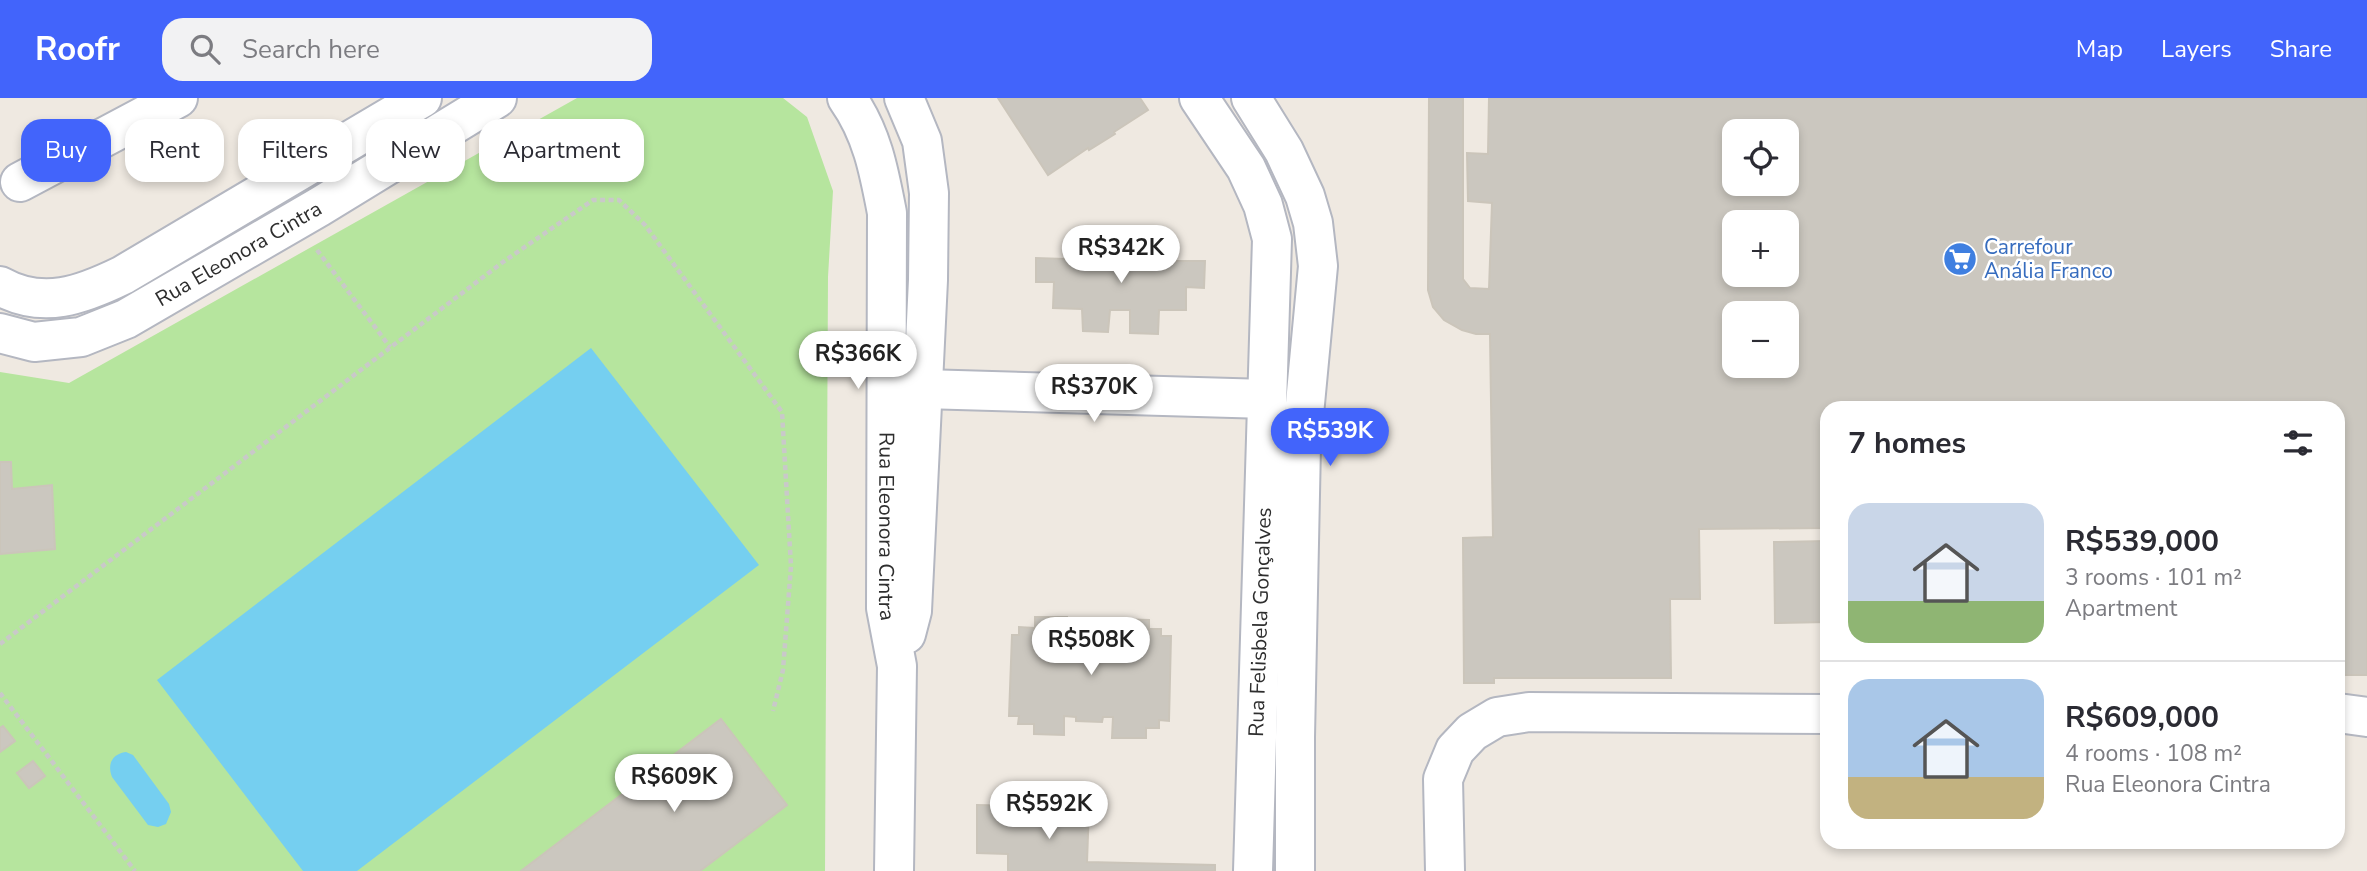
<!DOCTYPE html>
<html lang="en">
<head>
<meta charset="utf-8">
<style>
	body { margin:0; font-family:"Nunito Sans",sans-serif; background:#f2f2f3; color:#2b2b33; height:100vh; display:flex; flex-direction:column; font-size:26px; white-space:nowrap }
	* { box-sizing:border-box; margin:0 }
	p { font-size:23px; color:#7c7c81 }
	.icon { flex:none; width:38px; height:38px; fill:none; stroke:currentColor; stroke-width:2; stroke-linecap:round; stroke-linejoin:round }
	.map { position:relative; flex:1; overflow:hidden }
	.panel { position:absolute; left:1820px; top:303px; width:525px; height:448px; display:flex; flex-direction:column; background:#fff; border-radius:21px; box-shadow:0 4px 10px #0003 }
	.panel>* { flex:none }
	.banner { position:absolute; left:21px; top:21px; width:665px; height:63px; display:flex; gap:14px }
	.controls { position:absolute; left:1722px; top:21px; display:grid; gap:14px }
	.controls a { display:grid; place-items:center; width:77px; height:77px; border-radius:14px; background:#fff; box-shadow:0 4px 10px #0003; font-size:35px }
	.price { position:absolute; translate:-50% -60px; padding:0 16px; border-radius:24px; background:#fff; color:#222; font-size:23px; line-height:46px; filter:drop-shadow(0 2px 4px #0008) }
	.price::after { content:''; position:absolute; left:50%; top:42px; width:21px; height:16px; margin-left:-10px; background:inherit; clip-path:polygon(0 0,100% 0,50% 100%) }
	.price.active { background:#4264fb; color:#fff }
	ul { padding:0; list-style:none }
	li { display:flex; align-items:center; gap:21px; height:175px; padding:0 28px }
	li+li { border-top:2px solid #e1e1e2 }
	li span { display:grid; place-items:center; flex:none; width:196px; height:140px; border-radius:21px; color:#555 }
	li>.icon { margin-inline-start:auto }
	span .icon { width:84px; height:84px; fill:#fffc; stroke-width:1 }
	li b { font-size:30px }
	h2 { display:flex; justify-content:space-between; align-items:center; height:84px; padding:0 28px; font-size:30px }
	.tag { padding:0 24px; border-radius:21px; background:#fff; box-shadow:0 4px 10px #0003; font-size:24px; line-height:63px }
	.tag.active { background:#4264fb; color:#fff }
	header { display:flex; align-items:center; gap:42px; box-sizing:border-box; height:98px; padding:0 35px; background:#4264fb; color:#fff }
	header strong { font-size:33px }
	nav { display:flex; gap:38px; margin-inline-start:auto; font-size:24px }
	.search { width:490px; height:63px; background:#f2f2f3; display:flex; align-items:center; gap:18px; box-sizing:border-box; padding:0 24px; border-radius:21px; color:#7c7c81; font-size:26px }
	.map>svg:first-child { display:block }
	.green { fill:#b6e59e }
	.water { fill:#75cff0 }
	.building { fill:#cbc7bf; stroke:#cbc5ba; stroke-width:2; fill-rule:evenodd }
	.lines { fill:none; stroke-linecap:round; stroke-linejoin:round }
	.minor-casing { stroke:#b4b7c1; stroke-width:42 }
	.path { stroke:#c9c9c9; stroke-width:4.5; stroke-dasharray:5 3.5; stroke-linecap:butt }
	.minor { stroke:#fff; stroke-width:38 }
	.labels { text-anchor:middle; stroke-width:5; stroke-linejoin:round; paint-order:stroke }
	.shop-label { font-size:21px; fill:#366cbe; stroke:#fff; text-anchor:start }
	.street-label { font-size:21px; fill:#2e2e2e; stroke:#fff }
</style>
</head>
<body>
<header>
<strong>Roofr</strong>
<div class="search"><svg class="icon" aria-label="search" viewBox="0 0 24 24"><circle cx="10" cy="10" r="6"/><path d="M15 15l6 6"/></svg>Search here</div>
<nav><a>Map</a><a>Layers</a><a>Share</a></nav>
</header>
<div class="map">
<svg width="2367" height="773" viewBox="0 0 2367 773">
	<rect width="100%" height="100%" fill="#efe9e1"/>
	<path class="green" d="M577,0H783L807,19L833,93L828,179L825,773H0V274L69,285Z"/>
	<path class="water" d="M591,250L759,467L357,773H303L157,582Z
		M126,654L133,657L169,706L171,714L166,726L158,729L148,727L112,679C107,666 112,656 126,654Z"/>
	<path class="building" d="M998,0H1140L1148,12L1114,34L1115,36L1089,52L1088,50L1048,77Z
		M1429,0H1463V181L1470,190L1489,191L1492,105L1468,103L1467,55L1488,56L1489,0H2367V577H2338V310H1827V430L1699,431L1700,501H1670L1671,580H1494V585H1464L1463,440L1493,439L1490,236H1476L1462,232L1444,222L1433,209L1428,192ZM1734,33H1787V86H1734ZM1734,124H1787V177H1734ZM1734,215H1787V268H1734Z
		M1101,149H1142V154L1175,155L1174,163H1205L1204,190L1186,189V212H1159L1158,236L1130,235V212H1110L1108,234L1083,233L1082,211L1053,210L1054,184H1036V160L1065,161V153L1101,154Z
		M0,364H11L12,391L52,387L55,451L0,456Z
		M1827,443V524L1775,525L1774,444Z
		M1035,519H1067V540L1078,541V534L1104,535L1103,541H1116L1117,521L1149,522V531H1161V538H1171L1169,623L1159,622V630H1146V640H1112L1113,619H1103L1102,624L1076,623V619L1064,618V637L1034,636V626H1018L1019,618H1009L1012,537H1019V529L1035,530Z
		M721,621L787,707L700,773H521Z
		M3,628L15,643L0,654V630Z
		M33,663L45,678L29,690L17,675Z
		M977,707L1089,710L1087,764L1215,767V773H1008V756L977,755Z"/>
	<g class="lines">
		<g class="minor-casing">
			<g id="minor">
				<path id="s1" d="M847,0C872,35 879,73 887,115L886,510L897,568L894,773"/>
				<path d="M904,0L922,43L929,95L928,182L912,513L906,536"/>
				<path d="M1199,0L1246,70L1263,107L1272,141L1253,773"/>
				<path d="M1251,0L1284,53L1305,98L1313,125L1318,168L1301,348L1295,639V773"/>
				<path d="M20,84L178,0"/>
				<path d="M0,188C43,212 82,197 123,177L422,0"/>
				<path id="s2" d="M0,235L34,244L81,239L126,221L319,109L497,0"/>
				<path d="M923,291L1267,301"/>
				<path d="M2338,615L2367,619"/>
				<path d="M1445,773L1443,681L1455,652L1472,634L1497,619L1529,614L1827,616"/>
			</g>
		</g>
		<path class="path" d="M317,152L390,249
			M0,546L503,164L593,102H619L645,127L782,314L791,468L783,572L773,613
			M0,595L135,773"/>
		<use href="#minor" class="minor"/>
	</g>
	<defs>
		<g id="supermarket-disc" transform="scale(1.75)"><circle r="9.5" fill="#3f7fe0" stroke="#fff"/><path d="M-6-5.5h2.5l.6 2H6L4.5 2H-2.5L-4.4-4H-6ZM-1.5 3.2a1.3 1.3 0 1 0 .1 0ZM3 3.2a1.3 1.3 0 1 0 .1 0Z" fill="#fff"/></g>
	</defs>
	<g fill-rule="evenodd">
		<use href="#supermarket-disc" x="1960" y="161"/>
	</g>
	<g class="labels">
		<g class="shop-label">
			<text x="1984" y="156">Carrefour<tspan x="1984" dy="24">Anália Franco</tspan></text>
		</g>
		<g class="street-label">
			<text dy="7" stroke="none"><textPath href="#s2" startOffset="261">Rua Eleonora Cintra</textPath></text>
			<text dy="7" stroke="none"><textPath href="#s1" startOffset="436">Rua Eleonora Cintra</textPath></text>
			<text transform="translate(1260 524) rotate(-88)" y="7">Rua Felisbela Gonçalves</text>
		</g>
	</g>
</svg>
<div class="controls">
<a><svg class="icon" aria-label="locate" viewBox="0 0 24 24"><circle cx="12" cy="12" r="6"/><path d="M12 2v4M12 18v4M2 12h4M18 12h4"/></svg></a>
<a>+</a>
<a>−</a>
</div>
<b class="price" style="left:1121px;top:187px">R$342K</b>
<b class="price" style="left:858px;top:293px">R$366K</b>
<b class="price" style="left:1094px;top:326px">R$370K</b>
<b class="price active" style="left:1330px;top:370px">R$539K</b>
<b class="price" style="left:1091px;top:579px">R$508K</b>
<b class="price" style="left:674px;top:716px">R$609K</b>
<b class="price" style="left:1049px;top:743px">R$592K</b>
<div class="banner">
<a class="tag active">Buy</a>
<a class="tag">Rent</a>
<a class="tag">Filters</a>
<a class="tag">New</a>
<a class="tag">Apartment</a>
</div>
<section class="panel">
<h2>7 homes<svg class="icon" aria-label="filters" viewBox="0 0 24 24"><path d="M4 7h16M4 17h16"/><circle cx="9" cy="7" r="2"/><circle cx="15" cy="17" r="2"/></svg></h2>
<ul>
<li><span style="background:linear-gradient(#c9d6e8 70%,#8fb573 0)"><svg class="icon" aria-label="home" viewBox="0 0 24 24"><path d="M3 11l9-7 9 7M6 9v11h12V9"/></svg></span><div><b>R$539,000</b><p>3 rooms · 101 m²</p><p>Apartment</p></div></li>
<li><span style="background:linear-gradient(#a9c7e8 70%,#c2b280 0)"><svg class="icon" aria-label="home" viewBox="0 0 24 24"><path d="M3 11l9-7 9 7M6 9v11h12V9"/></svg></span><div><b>R$609,000</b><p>4 rooms · 108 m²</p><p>Rua Eleonora Cintra</p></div></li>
</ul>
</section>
</div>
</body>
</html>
